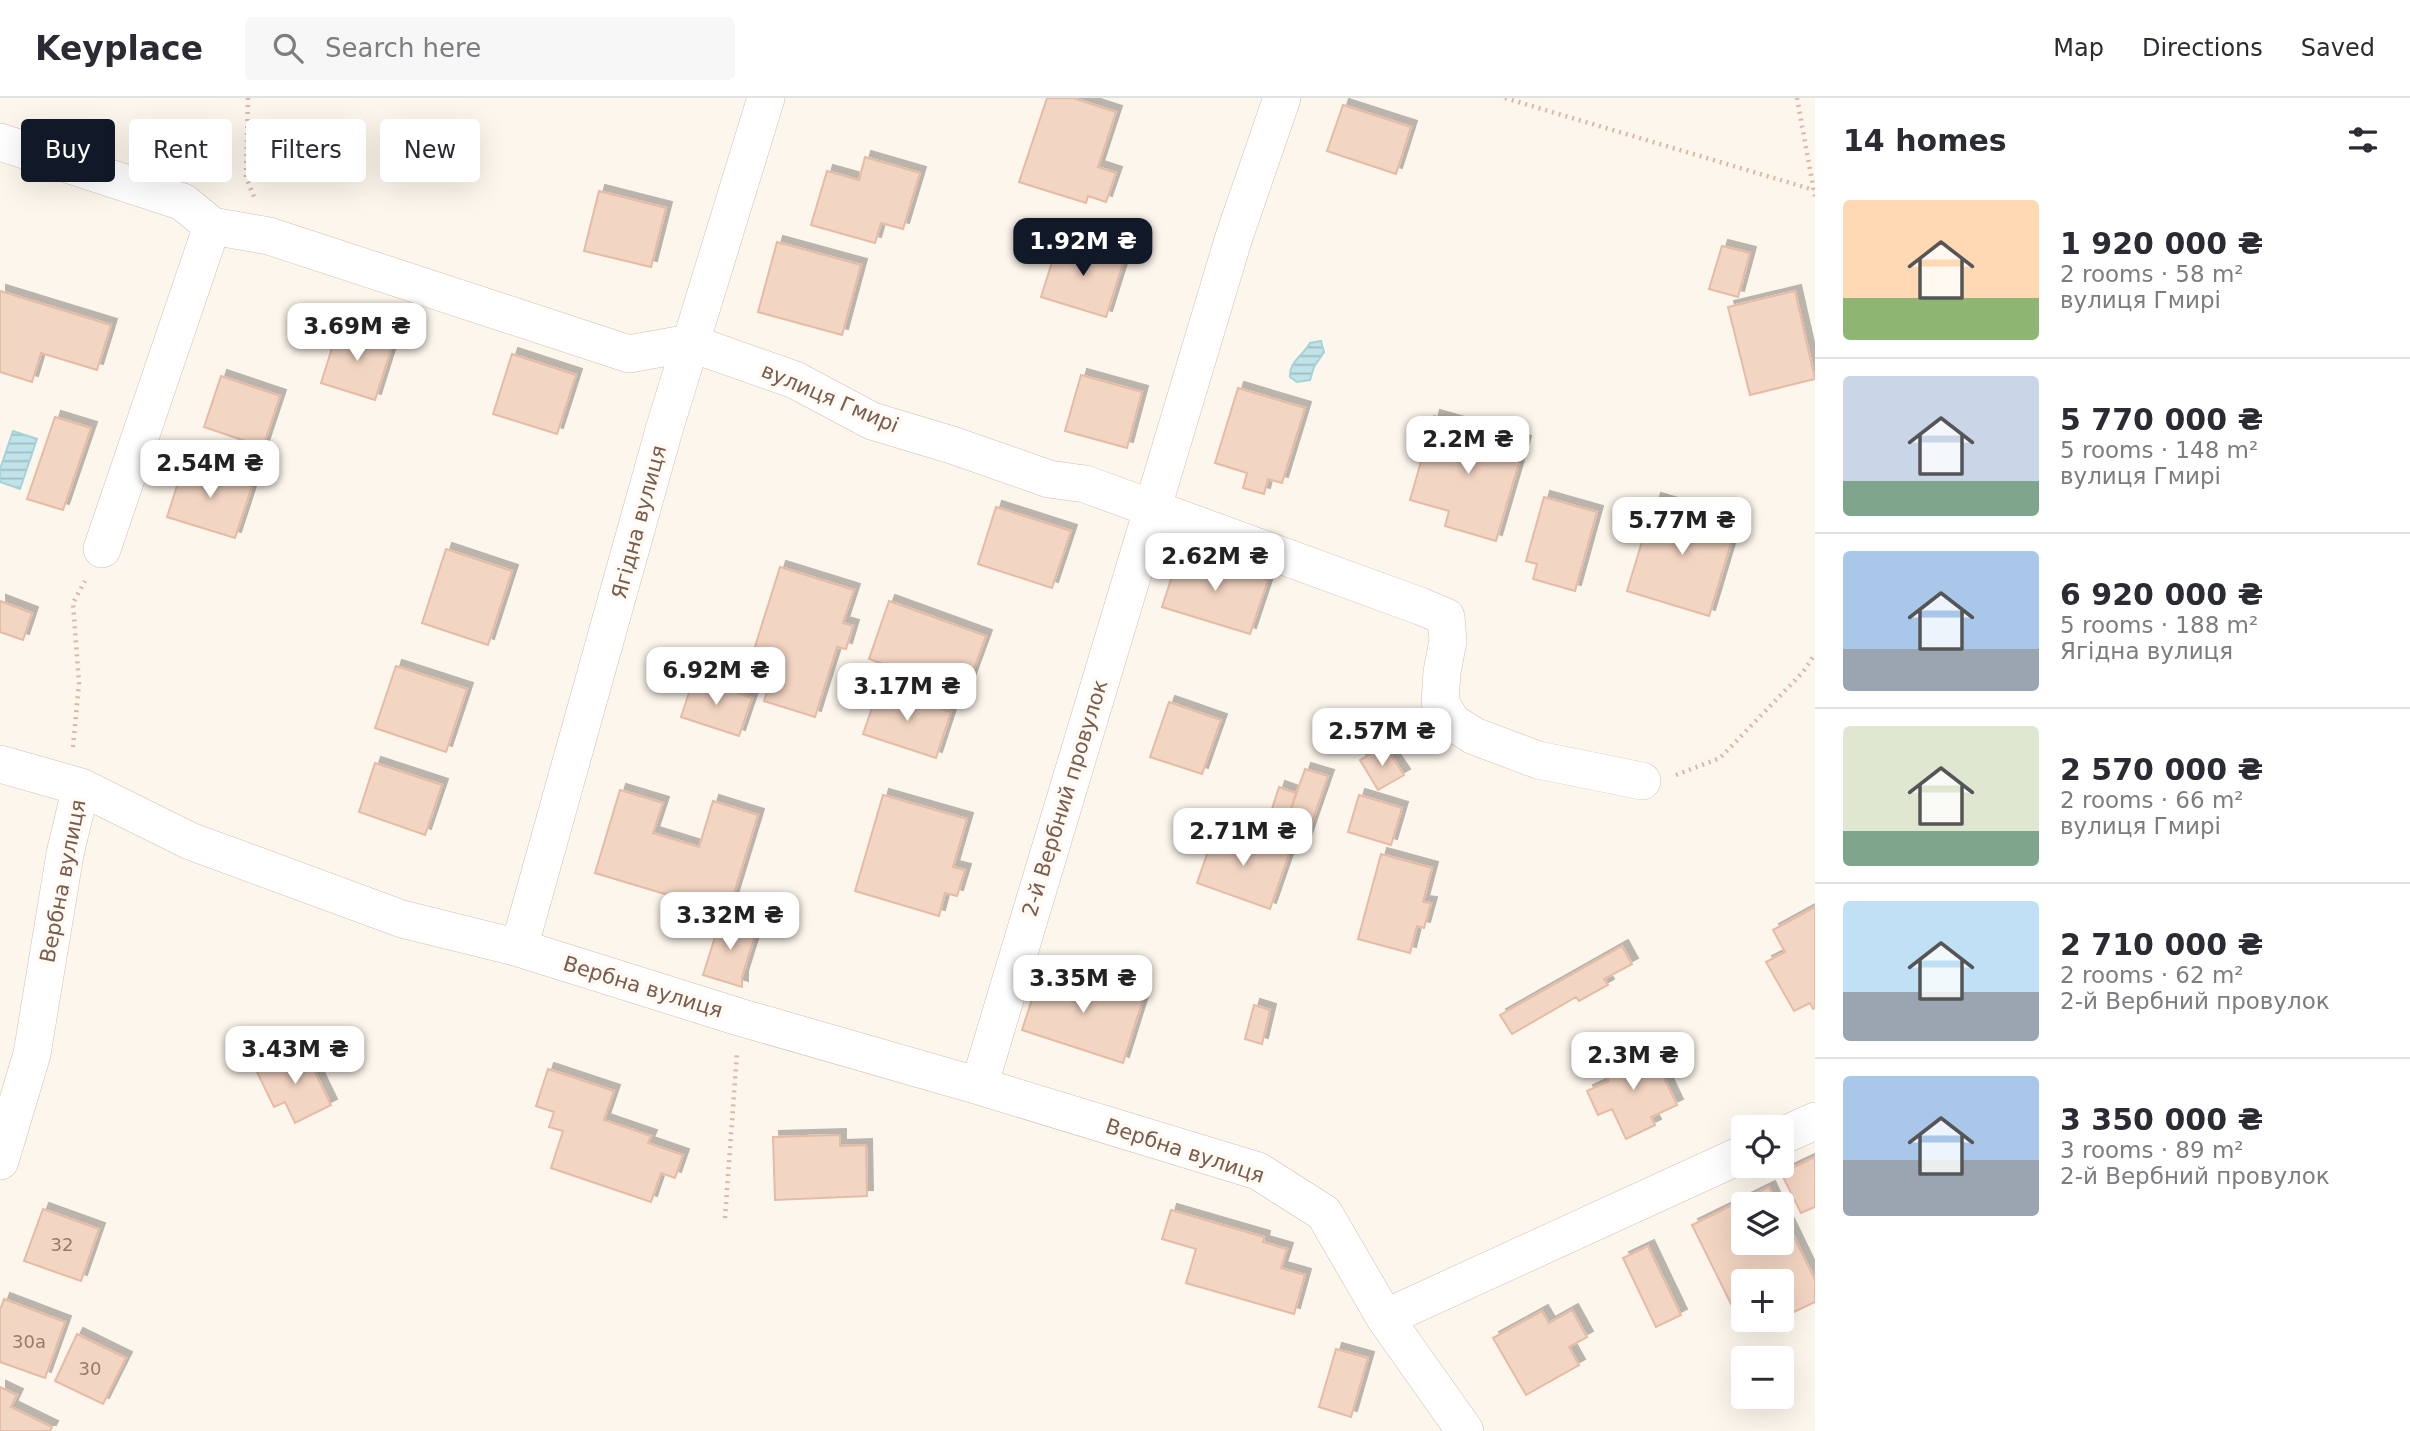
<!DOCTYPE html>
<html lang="en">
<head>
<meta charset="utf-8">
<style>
	body { margin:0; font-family:"DejaVu Sans",sans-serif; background:#f7f7f7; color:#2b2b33; height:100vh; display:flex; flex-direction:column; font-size:26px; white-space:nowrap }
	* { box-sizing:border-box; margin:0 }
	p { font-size:23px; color:#7c7c81 }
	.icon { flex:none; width:38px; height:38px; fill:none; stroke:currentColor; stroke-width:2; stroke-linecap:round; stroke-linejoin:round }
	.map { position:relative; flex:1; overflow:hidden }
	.details { display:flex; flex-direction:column; background:#fff; width:595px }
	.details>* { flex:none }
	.banner { position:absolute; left:21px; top:21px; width:665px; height:63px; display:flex; gap:14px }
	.buttons { position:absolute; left:1731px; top:1017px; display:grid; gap:14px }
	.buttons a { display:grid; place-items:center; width:63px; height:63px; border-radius:7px; background:#fff; box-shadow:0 7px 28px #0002; font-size:35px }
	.price { position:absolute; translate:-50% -60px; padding:0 16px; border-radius:14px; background:#fff; color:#222; font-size:23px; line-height:46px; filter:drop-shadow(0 2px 4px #0008) }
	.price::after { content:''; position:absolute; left:50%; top:42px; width:21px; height:16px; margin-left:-10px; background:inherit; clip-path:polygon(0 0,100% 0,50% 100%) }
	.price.on { background:#111827; color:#fff }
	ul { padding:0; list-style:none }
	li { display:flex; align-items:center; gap:21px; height:175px; padding:0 28px }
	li+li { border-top:2px solid #e1e1e2 }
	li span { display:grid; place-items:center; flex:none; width:196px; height:140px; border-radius:7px; color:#555 }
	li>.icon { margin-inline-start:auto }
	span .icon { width:84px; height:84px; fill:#fffc; stroke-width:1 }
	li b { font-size:30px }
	h2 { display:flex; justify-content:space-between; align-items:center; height:84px; padding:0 28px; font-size:30px }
	.pill { padding:0 24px; border-radius:7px; background:#fff; box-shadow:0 7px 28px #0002; font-size:24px; line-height:63px }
	.pill.on { background:#111827; color:#fff }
	header { display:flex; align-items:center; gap:42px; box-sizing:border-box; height:98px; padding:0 35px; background:#fff; border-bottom:2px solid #e1e1e2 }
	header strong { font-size:33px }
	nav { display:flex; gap:38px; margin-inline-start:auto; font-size:24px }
	.search { width:490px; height:63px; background:#f7f7f7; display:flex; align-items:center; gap:18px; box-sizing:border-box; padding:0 24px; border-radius:7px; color:#7c7c81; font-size:26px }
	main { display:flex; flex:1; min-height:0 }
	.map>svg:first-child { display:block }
	.water { fill:url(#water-rules); stroke:#a5d3da; stroke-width:2 }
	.building { fill:#f3d5c3; stroke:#e6bba3; stroke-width:2; filter:url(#shadow) }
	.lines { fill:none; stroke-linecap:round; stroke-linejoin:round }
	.minor-casing { stroke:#d1beb0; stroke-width:38 }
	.path { stroke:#d9b8a5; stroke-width:4.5; stroke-dasharray:2 5; stroke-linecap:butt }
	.minor { stroke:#fff; stroke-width:37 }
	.labels { text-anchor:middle; stroke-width:7; stroke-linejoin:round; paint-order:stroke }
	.number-label { font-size:18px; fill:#987a6a }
	.street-label { font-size:21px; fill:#7a5c4d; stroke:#fffaf3 }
</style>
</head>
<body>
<header>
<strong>Keyplace</strong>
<div class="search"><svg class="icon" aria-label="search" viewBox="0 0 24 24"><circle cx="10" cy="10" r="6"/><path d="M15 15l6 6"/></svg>Search here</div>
<nav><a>Map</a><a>Directions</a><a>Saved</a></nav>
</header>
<main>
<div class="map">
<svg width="1815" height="1333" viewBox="0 0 1815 1333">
	<defs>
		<pattern id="water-rules" width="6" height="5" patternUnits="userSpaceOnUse" patternTransform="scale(1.75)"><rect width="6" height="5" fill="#bfe3e8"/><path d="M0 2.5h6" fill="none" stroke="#a0bbbe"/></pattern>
		<filter id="shadow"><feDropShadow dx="6" dy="-6" stdDeviation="0" flood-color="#0004"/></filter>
	</defs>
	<rect width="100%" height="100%" fill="#fdf6ec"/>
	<path class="water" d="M1321,243L1324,254L1314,269L1310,282L1297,284L1290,279C1289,263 1303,258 1310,245Z
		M13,333L37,341L20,391L0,384V371Z"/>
	<path class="building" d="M1047,0H1073L1116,14L1098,69L1116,75L1106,104L1088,98L1086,105L1019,84Z
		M1343,7L1411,29L1396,76L1327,53Z
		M865,59L920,75L903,131L881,125L875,145L811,127L827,73L859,82Z
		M599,93L666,110L651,169L584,153Z
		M1059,142L1124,162L1106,219L1041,199Z
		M777,144L861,167L842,237L758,214Z
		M1722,148L1750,155L1738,199L1709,191Z
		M0,193L111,227L97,272L41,255L32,284L0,274Z
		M1795,193L1815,281L1750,297L1728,209Z
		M339,228L393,245L375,302L321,285Z
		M512,256L576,277L557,336L493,316Z
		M1081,277L1142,294L1127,350L1065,333Z
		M221,278L280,298L263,349L204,329Z
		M1238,290L1305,310L1282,385L1268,381L1264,396L1243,390L1247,375L1215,365Z
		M1434,318L1525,344L1496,443L1445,428L1449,413L1410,402Z
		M55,319L91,330L63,412L27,401Z
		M185,363L253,385L235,440L167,419Z
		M1544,399L1597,414L1575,493L1533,481L1537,466L1526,463Z
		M1655,401L1737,425L1709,518L1627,493Z
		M996,409L1071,433L1052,490L978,466Z
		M446,451L512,473L488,547L422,525Z
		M1180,454L1268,482L1250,536L1162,509Z
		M780,469L854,492L843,525L853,528L846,551L837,549L815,619L764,603L777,562L753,555Z
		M0,503L32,515L23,542L0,534Z
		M889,503L986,538L965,595L869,561Z
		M396,568L467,591L446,654L375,630Z
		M694,579L752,600L739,638L681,619Z
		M879,590L951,614L936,660L863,636Z
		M1169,604L1221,622L1202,676L1150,659Z
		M1385,648L1404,677L1378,692L1360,662Z
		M375,665L442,687L425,737L359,714Z
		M1305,671L1328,678L1312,724L1289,717Z
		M1279,689L1296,695L1289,717L1272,711Z
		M620,692L663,705L653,735L699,749L713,703L758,717L728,815L595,775Z
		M883,697L967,721L953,769L965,772L957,798L945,795L939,818L855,793Z
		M1359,697L1402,710L1391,747L1348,734Z
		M1279,713L1312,724L1304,747L1271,736Z
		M1216,730L1289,756L1270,811L1197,785Z
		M1381,756L1432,770L1423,804L1431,805L1424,830L1417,828L1410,855L1358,841Z
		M1815,809V910L1813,911L1810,905L1794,913L1766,864L1785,854L1773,832Z
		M721,820L757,831L742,879V889L703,877Z
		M1622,848L1632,866L1604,881L1608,887L1579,903L1576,899L1512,936L1500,917Z
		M1043,868L1143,901L1123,965L1022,932Z
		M1254,907L1270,912L1262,946L1245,941Z
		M304,951L331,1007L295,1025L285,1004L274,1009L257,974Z
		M1651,952L1677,1007L1651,1019L1655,1027L1626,1041L1612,1011L1598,1017L1587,993L1609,983L1599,962L1617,954L1623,965Z
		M548,971L614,993L604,1022L651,1038L648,1045L683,1057L675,1080L661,1075L651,1104L551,1070L563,1033L549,1029L554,1014L536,1008Z
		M840,1037V1048L866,1047L867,1098L775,1102L773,1039Z
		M1815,1059V1109L1801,1115L1781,1075Z
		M1769,1089L1777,1106H1743V1144H1782V1114L1815,1182V1204L1792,1215L1782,1198V1183H1743V1217L1738,1220L1692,1127Z
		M43,1111L99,1131L81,1183L24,1163Z
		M1171,1112L1264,1139L1263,1144L1287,1151L1281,1170L1305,1177L1294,1216L1186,1185L1196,1151L1162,1141Z
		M1648,1148L1681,1217L1656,1229L1623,1160Z
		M4,1201L65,1224L45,1280L0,1264V1212Z
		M1572,1212L1587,1239L1569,1249L1579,1267L1526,1297L1493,1240L1542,1213L1549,1225Z
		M77,1236L126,1260L103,1306L55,1283Z
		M1336,1251L1368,1260L1351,1319L1319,1309Z
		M0,1289L17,1297L11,1309L52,1329L50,1333H0Z"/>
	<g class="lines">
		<g class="minor-casing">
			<path id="minor" d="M0,44L183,104L212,128L269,138L629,256L690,245L795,282L872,323L952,347L1049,381L1085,386L1420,508L1446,519L1448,543L1442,574L1440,604L1452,624L1474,638L1538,662L1642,683
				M102,451L212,128
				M0,666L81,689L190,743L402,821L519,850L739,919L979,988L1258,1073L1324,1115L1385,1220L1465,1333
				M519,850L664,332L766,0
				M979,988L1234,139L1282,0
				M1782,1038L1815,1023
				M0,1063L32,956L65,756L81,689
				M1385,1220L1743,1056"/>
		</g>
		<path class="path" d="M248,0L246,79L254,99
			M1505,0L1814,92
			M1797,0L1815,99
			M73,649L79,585L73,505L85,483
			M1676,677L1720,660L1803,574L1815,556
			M725,1120L737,955"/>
		<use href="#minor" class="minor"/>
	</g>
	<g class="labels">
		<g class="number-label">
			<text x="62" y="1153">32</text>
			<text x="29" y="1250">30а</text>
			<text x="90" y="1277">30</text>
		</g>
		<g class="street-label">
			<text transform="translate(830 300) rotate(23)" y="7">вулиця Гмирі</text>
			<text transform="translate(639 424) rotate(-75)" y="7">Ягідна вулиця</text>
			<text transform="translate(1065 700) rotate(-73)" y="7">2-й Вербний провулок</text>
			<text transform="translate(63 783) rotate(-79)" y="7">Вербна вулиця</text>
			<text transform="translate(643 889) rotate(17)" y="7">Вербна вулиця</text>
			<text transform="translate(1185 1053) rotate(18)" y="7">Вербна вулиця</text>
		</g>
	</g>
</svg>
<div class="buttons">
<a><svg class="icon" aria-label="locate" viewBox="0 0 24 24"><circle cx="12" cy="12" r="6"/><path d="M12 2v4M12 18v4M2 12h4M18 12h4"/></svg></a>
<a><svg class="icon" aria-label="layers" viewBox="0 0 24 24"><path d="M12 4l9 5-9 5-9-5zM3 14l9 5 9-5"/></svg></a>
<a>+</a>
<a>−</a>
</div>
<b class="price on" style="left:1083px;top:180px">1.92M ₴</b>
<b class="price" style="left:357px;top:265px">3.69M ₴</b>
<b class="price" style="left:1468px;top:378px">2.2M ₴</b>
<b class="price" style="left:210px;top:402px">2.54M ₴</b>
<b class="price" style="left:1682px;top:459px">5.77M ₴</b>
<b class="price" style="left:1215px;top:495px">2.62M ₴</b>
<b class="price" style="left:716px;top:609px">6.92M ₴</b>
<b class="price" style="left:907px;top:625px">3.17M ₴</b>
<b class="price" style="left:1382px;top:670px">2.57M ₴</b>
<b class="price" style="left:1243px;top:770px">2.71M ₴</b>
<b class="price" style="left:730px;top:854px">3.32M ₴</b>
<b class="price" style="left:1083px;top:917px">3.35M ₴</b>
<b class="price" style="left:295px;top:988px">3.43M ₴</b>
<b class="price" style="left:1633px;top:994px">2.3M ₴</b>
<div class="banner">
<a class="pill on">Buy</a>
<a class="pill">Rent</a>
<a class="pill">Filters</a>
<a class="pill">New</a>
</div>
</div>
<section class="details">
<h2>14 homes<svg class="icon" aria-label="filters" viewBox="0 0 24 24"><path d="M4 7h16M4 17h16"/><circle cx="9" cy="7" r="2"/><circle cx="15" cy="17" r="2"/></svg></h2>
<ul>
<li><span style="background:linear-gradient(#ffd9b3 70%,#8fb573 0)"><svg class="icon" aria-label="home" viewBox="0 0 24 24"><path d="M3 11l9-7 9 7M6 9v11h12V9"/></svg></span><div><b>1 920 000 ₴</b><p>2 rooms · 58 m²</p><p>вулиця Гмирі</p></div></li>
<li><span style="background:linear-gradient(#c9d6e8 75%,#7fa58c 0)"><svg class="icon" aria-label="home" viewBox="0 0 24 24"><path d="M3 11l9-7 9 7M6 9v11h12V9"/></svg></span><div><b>5 770 000 ₴</b><p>5 rooms · 148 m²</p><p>вулиця Гмирі</p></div></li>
<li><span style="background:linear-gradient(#a9c7e8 70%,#9aa5b1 0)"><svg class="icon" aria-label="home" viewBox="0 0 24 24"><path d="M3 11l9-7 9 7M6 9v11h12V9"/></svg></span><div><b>6 920 000 ₴</b><p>5 rooms · 188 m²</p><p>Ягідна вулиця</p></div></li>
<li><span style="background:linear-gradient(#dfe7d0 75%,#7fa58c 0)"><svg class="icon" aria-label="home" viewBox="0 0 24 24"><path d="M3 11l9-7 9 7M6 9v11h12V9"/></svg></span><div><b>2 570 000 ₴</b><p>2 rooms · 66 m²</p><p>вулиця Гмирі</p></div></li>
<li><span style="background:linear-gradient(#bfe0f5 65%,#9aa5b1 0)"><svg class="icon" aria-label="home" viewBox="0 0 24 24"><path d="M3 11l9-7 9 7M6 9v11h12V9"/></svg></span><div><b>2 710 000 ₴</b><p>2 rooms · 62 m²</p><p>2-й Вербний провулок</p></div></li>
<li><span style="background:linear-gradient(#a9c7e8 60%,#9aa5b1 0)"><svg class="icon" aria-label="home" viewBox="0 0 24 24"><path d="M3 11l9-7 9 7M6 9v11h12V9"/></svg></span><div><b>3 350 000 ₴</b><p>3 rooms · 89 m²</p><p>2-й Вербний провулок</p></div></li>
</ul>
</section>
</main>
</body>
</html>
